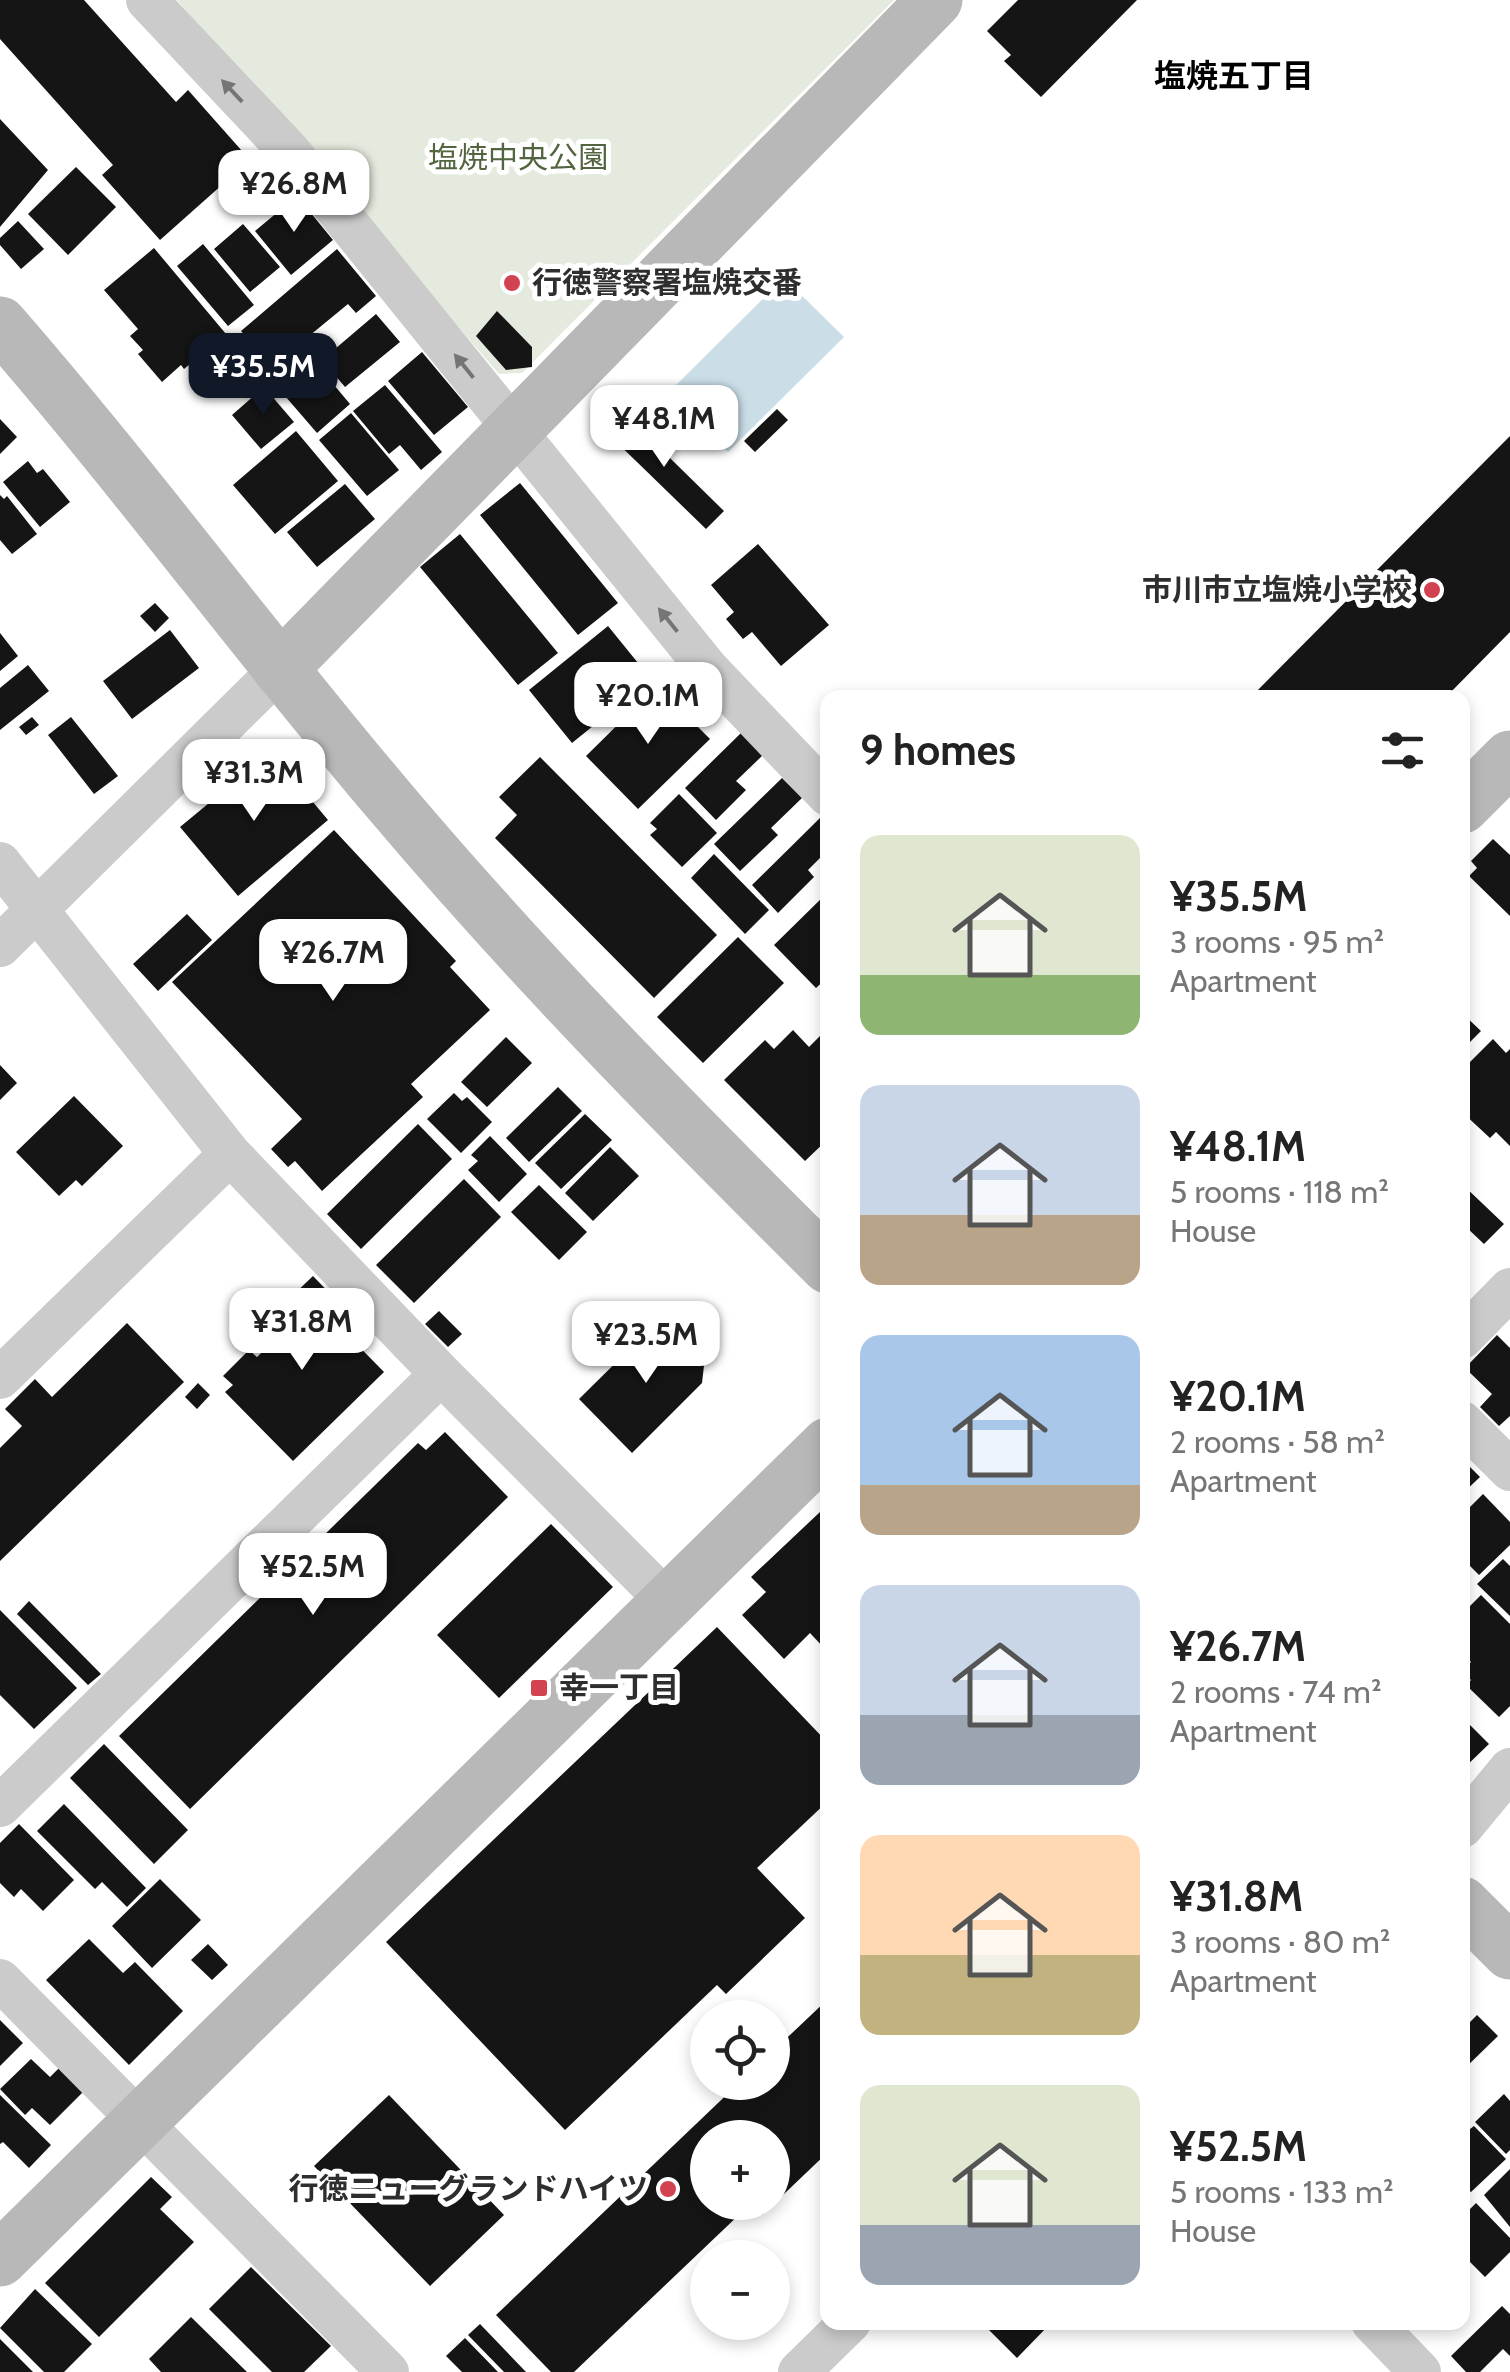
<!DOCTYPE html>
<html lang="en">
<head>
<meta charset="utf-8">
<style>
	body { margin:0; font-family:Cabin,"Noto Sans JP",sans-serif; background:#f6f6f6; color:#222; height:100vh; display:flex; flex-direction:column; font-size:38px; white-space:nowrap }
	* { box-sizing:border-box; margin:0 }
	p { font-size:32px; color:#767676 }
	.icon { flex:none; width:55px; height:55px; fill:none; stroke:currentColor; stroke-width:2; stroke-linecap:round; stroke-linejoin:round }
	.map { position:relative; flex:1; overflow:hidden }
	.drawer { position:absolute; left:820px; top:690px; width:650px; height:1640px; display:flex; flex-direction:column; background:#fff; border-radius:20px; box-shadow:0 5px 15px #0003 }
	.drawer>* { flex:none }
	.controls { position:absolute; left:690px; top:2000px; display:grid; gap:20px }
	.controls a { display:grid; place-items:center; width:100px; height:100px; border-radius:50%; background:#fff; box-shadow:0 5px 15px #0003; font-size:50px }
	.price { position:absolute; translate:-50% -85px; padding:0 22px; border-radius:20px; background:#fff; color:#222; font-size:32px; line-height:65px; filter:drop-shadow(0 2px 5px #0008) }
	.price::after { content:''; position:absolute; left:50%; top:60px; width:30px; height:22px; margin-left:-15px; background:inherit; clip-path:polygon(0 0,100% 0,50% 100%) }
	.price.selected { background:#111827; color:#fff }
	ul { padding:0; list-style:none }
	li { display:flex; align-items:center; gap:30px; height:250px; padding:0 40px }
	li span { display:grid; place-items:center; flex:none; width:280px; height:200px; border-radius:20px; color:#555 }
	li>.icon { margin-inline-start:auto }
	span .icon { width:120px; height:120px; fill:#fffc; stroke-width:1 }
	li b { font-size:42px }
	h2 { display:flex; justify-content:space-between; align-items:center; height:120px; padding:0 40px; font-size:42px }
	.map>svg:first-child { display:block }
	.green { fill:#e4eadd }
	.water { fill:#cbdee8 }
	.building { fill:#151515 }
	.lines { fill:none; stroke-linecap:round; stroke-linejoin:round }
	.street { stroke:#cbcbcb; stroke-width:42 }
	.secondary { stroke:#b8b8b8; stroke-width:55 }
	.oneway { fill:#757575 }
	.poi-dot { fill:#d34251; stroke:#fff; stroke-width:4 }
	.labels { text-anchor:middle; stroke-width:10; stroke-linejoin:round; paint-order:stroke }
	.park-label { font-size:30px; fill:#536540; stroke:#fff }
	.poi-label { font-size:30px; font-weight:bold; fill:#2e2e2e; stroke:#fff; text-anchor:start }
	.neighbourhood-label { font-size:32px; font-weight:bold; fill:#000; stroke:#fff }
</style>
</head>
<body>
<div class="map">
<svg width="1510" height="2372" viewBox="0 0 1510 2372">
	<rect width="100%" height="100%" fill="#fff"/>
	<path class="green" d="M177,0H894L522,373L499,374Z"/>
	<path class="water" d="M784,278L844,337L728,452L668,393Z"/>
	<path class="building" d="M0,0H84L176,102L188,90L250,160L160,240L102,175L113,165L0,39Z
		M1018,0H1137L1041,97L1004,61L1011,55L987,31Z
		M0,119L48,170L0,227Z
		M76,167L116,207L68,255L28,214Z
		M297,196L333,240L291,275L255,231Z
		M18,221L44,249L21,269L0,245V238Z
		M243,224L280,267L250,292L214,249Z
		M203,244L254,305L228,326L177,266Z
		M154,248L226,334L184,369L181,365L162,382L138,354L143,350L130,336L138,329L104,290Z
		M337,249L376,296L356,313L348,304L292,350L298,357L278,374L241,331Z
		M497,311L532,347V367L506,370L476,336Z
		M376,314L400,342L345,387L322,360Z
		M422,352L468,407L434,435L388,381Z
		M313,360L350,404L317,433L279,389Z
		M385,385L442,452L421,470L400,445L389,454L353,411Z
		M264,387L294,422L261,449L232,415Z
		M777,409L788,420L755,452L744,441Z
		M622,411L724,511L706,529L603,429Z
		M351,413L399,470L367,496L319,440Z
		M0,419L17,437L0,454Z
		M296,431L338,481L275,534L233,485Z
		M1510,436V632L1445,698H1250Z
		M28,461L37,473L43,469L70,502L40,527L3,482Z
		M520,483L618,603L578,635L480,515Z
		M345,484L375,519L317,567L287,532Z
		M0,495L4,499L7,496L37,534L12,554L0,540Z
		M460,534L558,653L518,685L420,567Z
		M758,544L829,625L781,666L752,632L743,639L726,619L734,612L711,585Z
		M155,603L169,618L155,632L140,616Z
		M608,626L651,679L572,743L529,690Z
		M170,630L199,668L132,719L103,681Z
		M0,633L18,656L0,671Z
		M28,665L49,691L0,730V688Z
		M657,686L710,739L638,809L586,756Z
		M32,717L39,725L26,735L19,727Z
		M71,717L118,776L94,794L48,735Z
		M741,733L763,755L736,781L746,790L716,820L685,788Z
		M271,752L328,820L238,896L180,827Z
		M540,757L717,935L654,998L495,838L517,815L499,797Z
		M782,778L802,798L771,828L778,835L740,871L714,844Z
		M679,794L717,833L682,867L650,835L657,829L650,823Z
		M821,817L828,824V850L808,870L814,877L778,913L752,885Z
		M334,830L456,961L450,967L490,1010L411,1084L423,1097L322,1191L295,1161L288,1167L271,1149L302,1119L172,982Z
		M1493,839L1510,855V916L1469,876L1477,868L1471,861Z
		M714,854L769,910L745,934L691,878Z
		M828,892V977L816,988L774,945Z
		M187,914L212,940L158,991L133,964Z
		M738,937L784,983L703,1063L657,1017Z
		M1462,1013L1481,1031L1462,1050Z
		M793,1030L809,1047L825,1031L828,1033V1139L805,1161L724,1080L765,1040L774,1049Z
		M506,1037L532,1063L487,1107L461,1082Z
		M1493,1039L1506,1053L1510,1049V1146L1496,1132L1490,1138L1462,1112V1070Z
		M0,1065L17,1083L0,1100Z
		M558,1087L582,1111L529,1162L506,1138Z
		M454,1093L462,1101L467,1097L492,1122L461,1153L427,1119Z
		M74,1096L123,1146L82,1186L76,1180L59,1196L16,1152Z
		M585,1114L612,1140L561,1189L535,1163Z
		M418,1124L452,1159L361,1249L327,1214Z
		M490,1136L527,1174L499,1202L468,1170L478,1161L471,1155Z
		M610,1147L639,1176L593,1221L565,1193Z
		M464,1179L501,1217L414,1303L376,1265Z
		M1462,1184L1504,1224L1484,1244L1465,1226L1462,1229Z
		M539,1185L587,1232L559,1260L511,1212Z
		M313,1276L339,1303L327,1314L384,1372L293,1461L225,1392L233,1385L223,1376L249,1350L257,1357L281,1334L267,1320Z
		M439,1311L462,1334L448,1347L425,1324Z
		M657,1322L681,1347L688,1340L705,1357L702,1383L632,1453L579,1399Z
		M127,1323L184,1382L0,1561V1448L22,1426L5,1409L35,1379L52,1397Z
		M1497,1335L1510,1348V1416L1499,1426L1480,1407L1492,1394L1465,1368Z
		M198,1383L210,1395L197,1409L185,1397Z
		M445,1432L508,1497L190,1809L119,1736L418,1443L426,1450Z
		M1462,1459L1480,1477L1462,1494Z
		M1483,1494L1510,1522V1545L1479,1575L1462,1558V1515Z
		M820,1512L828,1519V1647L825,1649L810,1633L784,1659L742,1615L766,1592L751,1577Z
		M551,1524L613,1587L499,1698L437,1635Z
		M1503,1559L1510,1566V1616L1477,1584Z
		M1481,1595L1510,1624V1706L1499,1717L1466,1685L1471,1680L1462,1671L1471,1662L1462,1653V1614Z
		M29,1601L101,1674L88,1685L17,1614Z
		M0,1610L77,1688L34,1729L0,1695Z
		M717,1627L828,1743V1801L757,1868L805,1918L726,1994L717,1985L565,2130L386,1942Z
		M1462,1717L1489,1744L1462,1770Z
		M104,1744L188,1830L154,1864L70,1778Z
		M64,1804L146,1888L127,1907L102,1882L95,1889L37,1831Z
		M19,1824L74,1880L43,1911L21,1889L14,1897L0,1883V1843Z
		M160,1879L201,1920L152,1968L112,1926Z
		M89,1939L123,1973L135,1962L183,2011L129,2065L46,1980Z
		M208,1944L228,1965L212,1980L191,1960Z
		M828,1999V2152L762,2215L750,2202H772V2138H708V2158L700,2150L692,2159L708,2176V2202H734L742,2212L574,2372H551L496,2315L740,2082H772V2052Z
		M1477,2015L1498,2036L1462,2071V2020L1467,2025Z
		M0,2020L23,2043L0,2066Z
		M31,2059L50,2077L60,2067L84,2091L50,2125L32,2108L25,2115L0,2089Z
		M1504,2094L1510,2101V2150L1506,2154L1475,2122Z
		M0,2095L51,2145L29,2168L3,2142L0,2144Z
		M389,2095L504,2215L430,2286L314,2166Z
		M1462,2120L1470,2129L1474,2126L1506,2159L1471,2192L1462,2183Z
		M1510,2169V2227L1484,2195Z
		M151,2177L172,2197L160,2209L194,2242L99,2337L45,2283Z
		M1476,2203L1510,2238V2252L1485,2277L1462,2254V2217Z
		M251,2267L331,2346L304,2372H272L209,2309Z
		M35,2289L92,2344L64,2372H44L0,2328Z
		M1502,2306L1510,2314V2356L1503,2349L1480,2372H1466L1451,2356Z
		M191,2317L247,2372H161L149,2359Z
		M981,2322H1047L1049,2325L1017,2358Z
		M480,2324L526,2372H504L468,2335Z
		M465,2338L498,2372H462L446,2356Z
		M0,2339L33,2372H0Z"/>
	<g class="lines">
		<path class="street" d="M147,0L290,152L707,668L828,795
			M0,863L230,1154L441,1374L668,1602
			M0,946L280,669
			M1462,1338L1510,1289
			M0,1378L230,1154
			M1462,1422L1510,1470
			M0,1806L441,1374
			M1462,1827L1510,1769
			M0,1980L388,2372
			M1372,2322L1420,2372
			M799,2372L850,2322"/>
		<path class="secondary" d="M0,324C136,480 258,647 392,804C529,966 677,1116 828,1266
			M280,669L935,0
			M1462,806L1510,758
			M1462,1904L1510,1952
			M0,2259L828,1445"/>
	</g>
	<defs><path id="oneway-solid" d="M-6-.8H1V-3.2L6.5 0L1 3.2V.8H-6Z" transform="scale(2.5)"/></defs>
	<g class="oneway">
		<use href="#oneway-solid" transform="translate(232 91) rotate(-133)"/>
		<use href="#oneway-solid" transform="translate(464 366) rotate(-129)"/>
		<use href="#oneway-solid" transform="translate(668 620) rotate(-129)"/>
	</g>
	<g class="poi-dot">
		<circle cx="512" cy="283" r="10"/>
		<circle cx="1432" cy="590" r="10"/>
		<rect x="529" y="1678" width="20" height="20" rx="5"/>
		<circle cx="668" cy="2189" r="10"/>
	</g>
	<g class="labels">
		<g class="park-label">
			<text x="518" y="168">塩焼中央公園</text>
		</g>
		<g class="poi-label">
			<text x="532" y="293">行徳警察署塩焼交番</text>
			<text x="1412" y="600" text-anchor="end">市川市立塩焼小学校</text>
			<text x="559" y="1698">幸一丁目</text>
			<text x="648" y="2199" text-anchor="end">行徳ニューグランドハイツ</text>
		</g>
		<g class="neighbourhood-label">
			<text x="1234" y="87">塩焼五丁目</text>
		</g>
	</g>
</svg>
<div class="controls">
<a><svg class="icon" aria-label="locate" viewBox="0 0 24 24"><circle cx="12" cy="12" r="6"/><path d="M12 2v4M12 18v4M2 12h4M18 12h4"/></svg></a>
<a>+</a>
<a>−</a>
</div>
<b class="price" style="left:294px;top:235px">¥26.8M</b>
<b class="price selected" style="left:263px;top:418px">¥35.5M</b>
<b class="price" style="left:664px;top:470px">¥48.1M</b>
<b class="price" style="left:648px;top:747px">¥20.1M</b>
<b class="price" style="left:254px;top:824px">¥31.3M</b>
<b class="price" style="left:333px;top:1004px">¥26.7M</b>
<b class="price" style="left:302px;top:1373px">¥31.8M</b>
<b class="price" style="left:646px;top:1386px">¥23.5M</b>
<b class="price" style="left:313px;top:1618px">¥52.5M</b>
<section class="drawer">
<h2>9 homes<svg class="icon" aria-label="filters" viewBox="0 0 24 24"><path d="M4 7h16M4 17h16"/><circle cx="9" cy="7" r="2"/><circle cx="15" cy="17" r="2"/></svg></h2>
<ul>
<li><span style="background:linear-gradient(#dfe7d0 70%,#8fb573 0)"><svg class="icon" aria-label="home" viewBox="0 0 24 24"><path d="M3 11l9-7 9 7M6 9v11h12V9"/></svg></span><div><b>¥35.5M</b><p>3 rooms · 95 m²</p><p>Apartment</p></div></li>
<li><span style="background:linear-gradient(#c9d6e8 65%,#b9a48a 0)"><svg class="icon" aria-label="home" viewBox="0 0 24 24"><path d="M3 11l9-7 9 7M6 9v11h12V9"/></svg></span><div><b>¥48.1M</b><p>5 rooms · 118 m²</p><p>House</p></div></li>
<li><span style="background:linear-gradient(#a9c7e8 75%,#b9a48a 0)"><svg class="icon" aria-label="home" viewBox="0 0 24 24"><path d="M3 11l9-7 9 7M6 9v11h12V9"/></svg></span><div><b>¥20.1M</b><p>2 rooms · 58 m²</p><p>Apartment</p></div></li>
<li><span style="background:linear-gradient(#c9d6e8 65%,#9aa5b1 0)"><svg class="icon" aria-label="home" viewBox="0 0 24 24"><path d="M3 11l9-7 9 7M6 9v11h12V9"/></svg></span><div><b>¥26.7M</b><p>2 rooms · 74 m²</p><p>Apartment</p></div></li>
<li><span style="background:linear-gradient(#ffd9b3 60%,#c2b280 0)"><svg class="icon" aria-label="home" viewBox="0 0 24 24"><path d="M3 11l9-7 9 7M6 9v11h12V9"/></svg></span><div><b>¥31.8M</b><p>3 rooms · 80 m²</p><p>Apartment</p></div></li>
<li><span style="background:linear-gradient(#dfe7d0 70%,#9aa5b1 0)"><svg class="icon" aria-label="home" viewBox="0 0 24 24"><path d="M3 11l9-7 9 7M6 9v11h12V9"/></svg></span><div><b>¥52.5M</b><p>5 rooms · 133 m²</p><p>House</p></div></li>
</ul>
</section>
</div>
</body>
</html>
